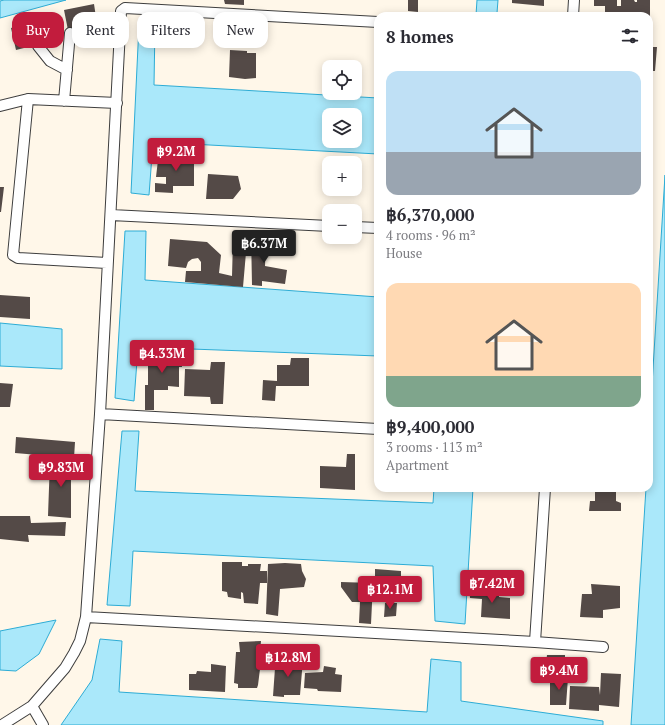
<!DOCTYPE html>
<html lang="en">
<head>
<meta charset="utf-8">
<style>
	body { margin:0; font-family:"PT Serif",serif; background:#f2f2f3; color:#2b2b33; height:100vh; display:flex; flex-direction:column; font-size:15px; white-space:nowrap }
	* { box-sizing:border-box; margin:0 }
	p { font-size:13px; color:#7c7c81 }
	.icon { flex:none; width:22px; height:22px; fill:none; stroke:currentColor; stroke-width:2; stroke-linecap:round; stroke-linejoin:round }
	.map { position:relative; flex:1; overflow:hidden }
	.panel { position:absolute; left:374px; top:12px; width:279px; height:480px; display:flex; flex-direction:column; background:#fff; border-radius:12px; box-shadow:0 2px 10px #0003 }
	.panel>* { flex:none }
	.banner { position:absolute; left:12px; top:12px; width:302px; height:36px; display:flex; gap:8px }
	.controls { position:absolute; left:322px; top:60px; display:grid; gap:8px }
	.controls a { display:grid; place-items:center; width:40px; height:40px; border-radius:8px; background:#fff; box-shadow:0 2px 10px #0003; font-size:20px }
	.price { position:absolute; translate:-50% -34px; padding:0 9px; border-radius:4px; background:#c21c3d; color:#fff; font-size:13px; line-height:26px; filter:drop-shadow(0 1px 2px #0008) }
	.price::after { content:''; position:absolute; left:50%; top:24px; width:12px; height:9px; margin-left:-6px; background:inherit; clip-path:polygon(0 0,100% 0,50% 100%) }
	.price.active { background:#222; color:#fff }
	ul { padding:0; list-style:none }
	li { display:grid; align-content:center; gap:8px; height:212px; padding:0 12px }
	li span { display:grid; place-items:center; height:124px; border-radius:12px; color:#555 }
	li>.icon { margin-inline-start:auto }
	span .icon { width:72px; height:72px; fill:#fffc; stroke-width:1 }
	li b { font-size:17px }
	h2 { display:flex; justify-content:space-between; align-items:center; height:48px; padding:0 12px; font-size:17px }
	.tag { padding:0 14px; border-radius:12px; background:#fff; box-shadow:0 2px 10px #0003; font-size:14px; line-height:36px }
	.tag.active { background:#c21c3d; color:#fff }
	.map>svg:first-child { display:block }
	.water { fill:#aae8fa; stroke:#2dacd5; fill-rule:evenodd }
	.building { fill:#544a47 }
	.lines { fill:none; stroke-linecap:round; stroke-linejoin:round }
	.street-casing { stroke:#3e3e3e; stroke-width:12 }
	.street { stroke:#fff; stroke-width:10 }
</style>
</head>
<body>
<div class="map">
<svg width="665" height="725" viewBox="0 0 665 725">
	<rect width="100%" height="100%" fill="#fff7e9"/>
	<path class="water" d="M4,0H66L0,18V1Z
		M477,0H498L497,13L476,15Z
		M139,25H155L154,85L378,98V154L153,142L149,195L131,193ZM329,115H355V141H329Z
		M665,175V725H631L646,488H649V433Z
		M125,231H146L145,280L378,297V356L138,347L134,401L115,398Z
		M0,323L62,329V369L0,366Z
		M122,431H139L135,491L433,503L434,488H473L465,624L435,621L433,566L133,551L130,606L107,605Z
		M56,620L39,654L16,671L0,670V631Z
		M100,639L122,641L119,692L427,712L431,659L461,662V701L603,721V725H61L92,680Z"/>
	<path class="building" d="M224,0H244V5L225,4Z
		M408,0H418V12L408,11Z
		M512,0H544V6L512,3Z
		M594,0H617V6H621V0H634L635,2H637V0H650V16H605V6H594Z
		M94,4L97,24L68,30L64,10Z
		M43,20L48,42L16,50L11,28Z
		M649,47H657L655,71H649Z
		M230,50L247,51V53H256V78L245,79L229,77Z
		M176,151L194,153V186H173V193L155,192V183L166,184V177H156L158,160H176Z
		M208,174L238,176L241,189L233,199H206Z
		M0,187H4L1,212H0Z
		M649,220H653L650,242H649Z
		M251,234H266L265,266L287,270L285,284L262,281V286L252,285Z
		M170,239L207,242L221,255L219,273L232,276L233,240L247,241L243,287L185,282L186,271H201V262L198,258L192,259L188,262L186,268L168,266Z
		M0,295L30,297V319L0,317Z
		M148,351H180L182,367H179V387L168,386V390H154V410H145V385H148Z
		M291,358H309V386H276L275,401L262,400L263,380L277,381V365H290Z
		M211,362H225L223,404H211L210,397L184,396L185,369L210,370Z
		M0,383L13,384L10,407H0Z
		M16,437L75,442L74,458L15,453Z
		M347,454H355V490L320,488V466L346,467Z
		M50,460L79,462V476H71V518L48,516Z
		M595,488H616V501L621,503V511H589L590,501H595Z
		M0,516H30L31,523L66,522L65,536L28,535L29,542L0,539Z
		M222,562H242V566H248V564H261L260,571H267V583H260L258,604L244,603L243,593L241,592V599L228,597L227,592L222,591Z
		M285,563L301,564L302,571L306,579L304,587L280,589L278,616L266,614L268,564Z
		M375,569L401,571V602L375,601Z
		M341,582L373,583L371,624L359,623L360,602H352L341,587Z
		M591,584L620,586V608L603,610V618L580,617L582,594H592Z
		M469,586L482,587L483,593L499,594V597L510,598V619L481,617L482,599L470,598Z
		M385,603H397L396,616L384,617Z
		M261,641L260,652L262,653L258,685L257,688H238V684L234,683L236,652H240L239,642Z
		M547,655H565V674L558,676L545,671Z
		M284,659H303L300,695H284V697L273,696L275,668H282Z
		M211,664L226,666L225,692L189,690V674H196L197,671L211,672Z
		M324,666L336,668L335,674L342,675L341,692L318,691L317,689L304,688L305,673L323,672Z
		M601,673L621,674L619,707L599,705V711L569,709L570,686L599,687L600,695Z
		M550,678H568L566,705H550Z"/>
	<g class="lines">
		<g class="street-casing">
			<path id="street" d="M573,16L574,0
				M38,46L50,61L67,70
				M64,101L70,33
				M0,106L28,99
				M111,215L329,226
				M355,227L378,228
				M107,263L18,258L13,255L28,99L117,103
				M100,414L378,429
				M86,617L535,642L603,647
				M535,642L545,488
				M32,706L43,725
				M2,725L32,706L65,668L74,653L80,641L86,617L100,414L121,11L125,8L378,22"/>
		</g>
		<use href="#street" class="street"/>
	</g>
</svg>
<div class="controls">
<a><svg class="icon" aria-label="locate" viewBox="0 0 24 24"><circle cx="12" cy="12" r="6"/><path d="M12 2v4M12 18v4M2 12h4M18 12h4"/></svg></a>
<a><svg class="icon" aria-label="layers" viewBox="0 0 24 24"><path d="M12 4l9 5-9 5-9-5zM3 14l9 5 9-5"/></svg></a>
<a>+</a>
<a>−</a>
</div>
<b class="price" style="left:176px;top:172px">฿9.2M</b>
<b class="price active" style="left:264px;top:264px">฿6.37M</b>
<b class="price" style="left:162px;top:374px">฿4.33M</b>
<b class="price" style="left:61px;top:488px">฿9.83M</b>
<b class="price" style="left:492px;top:604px">฿7.42M</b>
<b class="price" style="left:390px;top:610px">฿12.1M</b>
<b class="price" style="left:288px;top:678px">฿12.8M</b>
<b class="price" style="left:559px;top:691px">฿9.4M</b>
<div class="banner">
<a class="tag active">Buy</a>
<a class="tag">Rent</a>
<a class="tag">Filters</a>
<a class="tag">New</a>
</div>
<section class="panel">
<h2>8 homes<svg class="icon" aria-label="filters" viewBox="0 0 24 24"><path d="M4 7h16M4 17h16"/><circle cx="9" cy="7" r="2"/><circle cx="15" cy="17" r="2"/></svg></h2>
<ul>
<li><span style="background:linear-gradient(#bfe0f5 65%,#9aa5b1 0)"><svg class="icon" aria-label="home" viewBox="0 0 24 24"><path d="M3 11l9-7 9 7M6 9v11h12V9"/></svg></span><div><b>฿6,370,000</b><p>4 rooms · 96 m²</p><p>House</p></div></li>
<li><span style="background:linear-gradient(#ffd9b3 75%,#7fa58c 0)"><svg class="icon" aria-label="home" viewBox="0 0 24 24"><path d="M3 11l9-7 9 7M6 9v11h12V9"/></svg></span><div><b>฿9,400,000</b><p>3 rooms · 113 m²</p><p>Apartment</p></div></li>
</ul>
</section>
</div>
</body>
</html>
